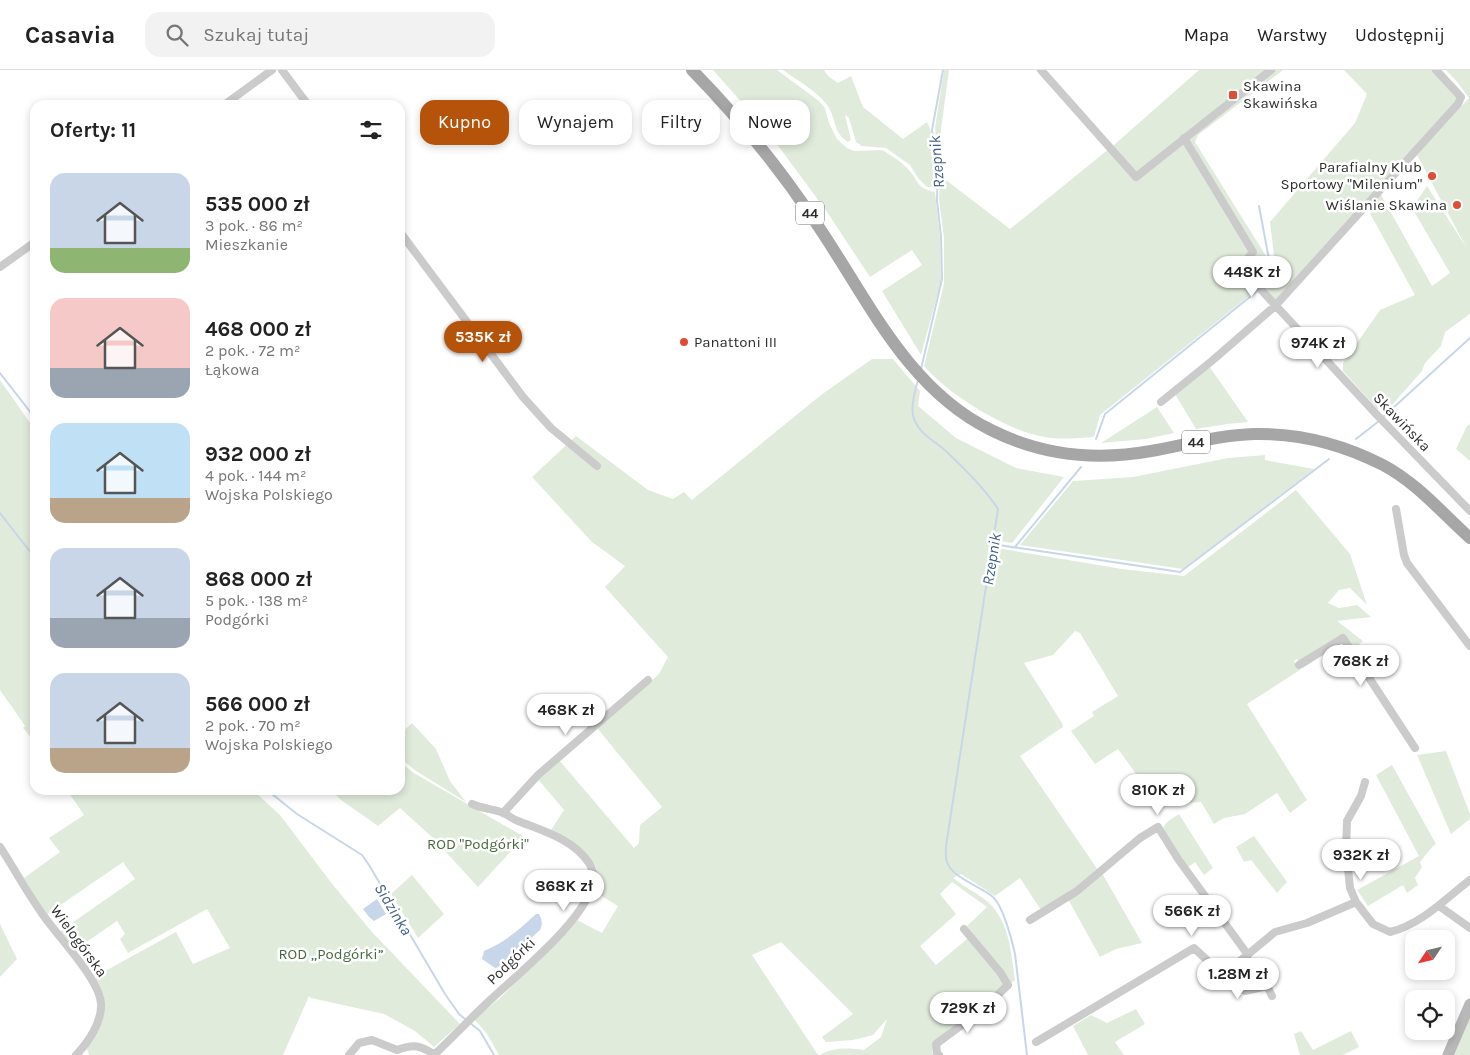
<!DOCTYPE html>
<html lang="pl">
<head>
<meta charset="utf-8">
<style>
	body { margin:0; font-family:Karla,sans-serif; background:#f2f2f2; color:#222; height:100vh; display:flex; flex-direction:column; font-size:19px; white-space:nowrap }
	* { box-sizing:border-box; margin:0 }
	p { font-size:16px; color:#767676 }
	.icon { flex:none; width:28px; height:28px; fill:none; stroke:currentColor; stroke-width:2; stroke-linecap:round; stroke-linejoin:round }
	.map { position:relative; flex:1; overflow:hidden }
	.drawer { position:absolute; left:30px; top:30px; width:375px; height:695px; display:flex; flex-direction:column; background:#fff; border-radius:15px; box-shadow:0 2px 8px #0003 }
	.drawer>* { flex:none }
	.hud { position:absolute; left:420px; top:30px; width:475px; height:45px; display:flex; gap:10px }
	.needle { width:32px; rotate:235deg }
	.buttons { position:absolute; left:1405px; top:860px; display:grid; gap:10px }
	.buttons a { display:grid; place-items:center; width:50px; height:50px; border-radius:10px; background:#fff; box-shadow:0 2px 8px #0003; font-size:25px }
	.price { position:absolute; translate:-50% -42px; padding:0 11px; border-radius:18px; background:#fff; color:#222; font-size:16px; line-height:32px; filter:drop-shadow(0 1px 2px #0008) }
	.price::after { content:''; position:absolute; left:50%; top:30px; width:15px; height:11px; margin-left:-8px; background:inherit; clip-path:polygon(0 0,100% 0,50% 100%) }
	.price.current { background:#b45309; color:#fff }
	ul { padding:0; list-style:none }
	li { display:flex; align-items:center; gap:15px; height:125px; padding:0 20px }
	li span { display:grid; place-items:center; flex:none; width:140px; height:100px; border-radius:15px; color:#555 }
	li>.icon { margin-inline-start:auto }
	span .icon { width:60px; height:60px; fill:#fffc; stroke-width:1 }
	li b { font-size:21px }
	h2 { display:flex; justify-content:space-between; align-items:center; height:60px; padding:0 20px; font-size:21px }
	.chip { padding:0 18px; border-radius:15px; background:#fff; box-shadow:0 2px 8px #0003; font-size:18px; line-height:45px }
	.chip.current { background:#b45309; color:#fff }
	header { display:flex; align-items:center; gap:30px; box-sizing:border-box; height:70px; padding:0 25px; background:#fff; border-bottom:1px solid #e0e0e0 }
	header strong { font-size:24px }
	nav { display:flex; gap:28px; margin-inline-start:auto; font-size:18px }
	.search { width:350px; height:45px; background:#f2f2f2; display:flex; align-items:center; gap:12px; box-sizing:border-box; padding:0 18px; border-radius:15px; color:#767676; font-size:19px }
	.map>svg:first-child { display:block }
	.green { fill:#e1ebdc; fill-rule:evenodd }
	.water { fill:#c8d6ea }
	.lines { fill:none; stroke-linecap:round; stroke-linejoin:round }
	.stream { stroke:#c8d6ea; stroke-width:2 }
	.street { stroke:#cbcbcb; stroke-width:8 }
	.secondary { stroke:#b8b8b8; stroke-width:11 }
	.primary { stroke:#a6a6a6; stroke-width:12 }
	.poi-dot { fill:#e04d34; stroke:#fff; stroke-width:2 }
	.labels { text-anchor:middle; stroke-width:5; stroke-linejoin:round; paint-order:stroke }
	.shield { fill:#fff; stroke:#6d6d6d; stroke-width:1 }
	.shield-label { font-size:14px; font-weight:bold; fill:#2e2e2e }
	.poi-label { font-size:15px; fill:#2e2e2e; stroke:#fff; text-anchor:start }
	.street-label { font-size:15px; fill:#2e2e2e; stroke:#fff }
	.park-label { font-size:15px; fill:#47683c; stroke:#fff }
	.water-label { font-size:16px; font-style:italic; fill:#3e5d8d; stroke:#fff }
</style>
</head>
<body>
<header>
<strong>Casavia</strong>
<div class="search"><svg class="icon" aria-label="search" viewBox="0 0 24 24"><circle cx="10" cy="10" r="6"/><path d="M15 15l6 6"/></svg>Szukaj tutaj</div>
<nav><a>Mapa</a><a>Warstwy</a><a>Udostępnij</a></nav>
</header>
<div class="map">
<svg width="1470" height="985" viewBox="0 0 1470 985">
	<rect width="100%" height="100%" fill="#fff"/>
	<path class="green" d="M713,0H777L819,31L825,38L829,53L837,69L847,78L854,81L880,80L884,81C892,86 900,91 907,98C919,110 915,118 935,122L940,168L941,212L921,285L882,221L922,195L912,180L870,207L827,142L768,62Z
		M783,0H824L828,6L838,13L851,6L863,37L903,69L927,52C937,71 935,96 935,117H927L918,108L910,95L886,78L862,76L856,72L849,48L845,45L851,70L848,72C832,62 837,49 827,35C817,21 798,11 783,0Z
		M944,0H949L941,59L942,107L1010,159L1115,74L1199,0H1283L1198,65L1195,72L1276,202L1270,152L1355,53L1367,24L1344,0H1437L1457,22V31L1276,229L1270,228L1259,218L1100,345L1094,367C1078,368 1061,370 1045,367C1007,361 949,325 924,296L944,214V169L939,129L940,103L935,58Z
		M1446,0H1470V244L1445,262L1441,276L1425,293L1422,301L1392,335L1377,339L1343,301V293L1380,240L1415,225L1367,138L1380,123L1432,216L1450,203L1412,138L1427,116L1466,177L1417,85L1469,28L1458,13Z
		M872,289H893L920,321L918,336L956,368L1016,398L1064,407L1012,473L999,471L997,478L1122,499L1184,506L1296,420L1350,484L1367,535L1350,518L1339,520L1328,533L1339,538L1357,535L1371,547L1337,551L1363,571L1350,583L1342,572L1303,598L1297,589L1294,591L1300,600L1247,634L1307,730L1290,743L1277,723L1245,744L1224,748L1214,754L1201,732L1186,733L1170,706L1147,719L1118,679L1095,694L1071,661L1094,646L1092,642L1118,626L1080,563L1075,561L1053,585L1024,593L1062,653L1063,657L1020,686L1098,800L1077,818L1041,840L1020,808L995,826L961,804L953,808C964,817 978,823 989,833C1010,853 1011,883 1015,910L935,974L932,982L935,985H820C834,977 848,978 864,980L881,967L887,949L873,965L853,970L826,972L822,967L853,944L781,872L752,885L818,985H499L487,964L474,949L501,927L577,850L602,863L618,836L595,822L597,799L592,793L551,760L564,740L537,708L559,690L634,778L639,773L640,755L662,737L597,658L659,604L668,587L605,517L625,496L592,472L532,407L576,366L648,420L673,429L684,422L692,430L821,325ZM952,812L987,837L967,856L973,864L936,895L920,876L956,844L940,824Z
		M1209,296L1248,352L1227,354L1196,359L1175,324Z
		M0,310L35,360V672L23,658L25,656L0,620Z
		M1157,337L1174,363L1146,369L1101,373Z
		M1470,354V391L1456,379L1467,356Z
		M1265,385V390L1314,399L1183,499L1020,475L1073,411L1133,407L1228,388Z
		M412,653L436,679L450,711L466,732L416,701L400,688V664Z
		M1446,681L1470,744V749L1451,764L1417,685Z
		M400,692L414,703L526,768L513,779L478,817L433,768L400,738L378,756L341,730L331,720H400Z
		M1392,695L1436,774L1433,776L1420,792L1422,797L1415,808L1418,815L1407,823L1403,815L1368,836L1357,820L1419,786L1376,705Z
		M67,720H253L280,745L333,815L372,862L460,954L434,977L415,961L384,944L311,928L309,926L283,985H89L88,981L86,979L104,944V927L95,910L98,905L176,862L193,894L230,878L207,839L128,883L120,869L125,864L117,851L73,881L59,862L135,809L123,792L46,845L24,808L60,782L49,768L84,745Z
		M1179,744L1213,798L1204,805L1195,792L1187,798L1163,761C1163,752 1172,749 1179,744Z
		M1254,766L1287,812L1277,823L1251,790L1244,792L1236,777Z
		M1102,803L1142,873L1116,879L1100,887L1068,829Z
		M412,805L444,844L418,868L391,824Z
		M0,854L17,889L0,907Z
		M1136,939L1145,954L1115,972L1124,985H1088L1073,956L1091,945L1107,953Z
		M1470,940V985H1451Z
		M1301,961L1313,980L1351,961L1359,977L1343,985H1300L1294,964Z"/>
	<path class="water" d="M377,829L386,844L374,851L369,847L363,839Z
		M536,844H539C542,849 543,855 540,860L499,897L495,898L482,889L484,881C505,872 520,859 536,844Z"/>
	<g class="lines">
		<path class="stream" d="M1259,136L1271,200L1268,210L1263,216
			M921,299L942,209L941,166L937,131L938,91L932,60L943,0
			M0,303L35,348
			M918,310C915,320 911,335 913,345C917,364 936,371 949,384C967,401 985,419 998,439L946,776C946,781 945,788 947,792C952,808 982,817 993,827C1003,836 1012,870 1015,884L1027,985
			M1383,347L1470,268
			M1096,369L1105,344L1256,222
			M1356,369L1379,351
			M0,443L35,488
			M992,474L1180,502L1329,389
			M1015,477L1081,397
			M267,720L297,744L362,785L369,795L445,924L459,944L465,949
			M469,952L480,961L494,985"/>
		<path class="street" d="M282,0L308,35
			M1041,0L1136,107L1271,0
			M224,35L272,0
			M1184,68L1253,182L1240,197L1378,346L1470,441
			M400,162L523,327L551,358L597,396
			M0,197L35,172
			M1161,332L1213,290L1275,236L1458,34L1461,27L1436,0
			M1396,439L1404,485L1407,493L1470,576
			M1299,595L1343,568L1415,678
			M1365,712L1361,726L1347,751L1346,778L1350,818L1356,832L1373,854L1390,862C1422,854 1445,829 1470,810
			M503,743L538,705L648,610
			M0,777C14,798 26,821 41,842C56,865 100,909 101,934C102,952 88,973 76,985
			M1439,836L1470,858
			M1030,850L1077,821L1140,768L1158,757L1178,789L1248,885
			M1223,905L1245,921L1267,916L1272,926
			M1036,972L1194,878L1223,905L1275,862L1307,853L1356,832
			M435,984C453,967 469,950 487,933C514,907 592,846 594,807C594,802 591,797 589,793C573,769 543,761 518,751C512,749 507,744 501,742C491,739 481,738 472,734
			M349,985L359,973L372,970L397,980C414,974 420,975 435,985
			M939,985L937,983L936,974L982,940L1008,915L1000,902L964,859"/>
		<path class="secondary" d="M1448,985L1470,934"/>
		<path class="primary" d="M692,0C737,46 778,96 814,150C866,225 905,318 991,360C1041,385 1096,391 1151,381C1185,375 1219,365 1254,364C1300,363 1342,374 1383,395C1417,413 1442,443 1470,468"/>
	</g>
	<g class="poi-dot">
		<rect x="1228" y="20" width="10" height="10" rx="2.5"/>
		<circle cx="1432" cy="106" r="5"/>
		<circle cx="1457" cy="135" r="5"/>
		<circle cx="684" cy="272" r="5"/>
	</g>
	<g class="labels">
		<g class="shield">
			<rect x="796" y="131.5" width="28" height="23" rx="4"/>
			<rect x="1182" y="360.5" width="28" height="23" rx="4"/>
		</g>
		<g class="shield-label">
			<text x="810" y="148">44</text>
			<text x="1196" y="377">44</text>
		</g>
		<g class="poi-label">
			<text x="1243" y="21">Skawina<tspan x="1243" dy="17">Skawińska</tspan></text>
			<text x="1422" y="102" text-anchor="end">Parafialny Klub<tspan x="1422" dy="17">Sportowy "Milenium"</tspan></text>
			<text x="1447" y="140" text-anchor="end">Wiślanie Skawina</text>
			<text x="694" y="277">Panattoni III</text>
		</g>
		<g class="street-label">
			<text transform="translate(1402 352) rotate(46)" y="5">Skawińska</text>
			<text transform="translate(79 871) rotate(54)" y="5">Wielogórska</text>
			<text transform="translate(511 891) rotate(-44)" y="5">Podgórki</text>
		</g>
		<g class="park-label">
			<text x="478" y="779">ROD "Podgórki"</text>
			<text x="331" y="889">ROD „Podgórki”</text>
		</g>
		<g class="water-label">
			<text transform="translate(936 92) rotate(-95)" y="6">Rzepnik</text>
			<text transform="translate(991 489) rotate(-81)" y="6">Rzepnik</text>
			<text transform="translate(394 839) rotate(59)" y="6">Sidzinka</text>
		</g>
	</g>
</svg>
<div class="buttons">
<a><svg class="needle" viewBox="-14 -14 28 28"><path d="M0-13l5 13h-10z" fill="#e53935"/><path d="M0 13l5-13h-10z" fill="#767676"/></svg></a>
<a><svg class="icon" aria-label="locate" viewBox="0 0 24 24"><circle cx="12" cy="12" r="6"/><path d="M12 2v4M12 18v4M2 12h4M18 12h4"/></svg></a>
</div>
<b class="price" style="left:1252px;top:228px">448K zł</b>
<b class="price current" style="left:483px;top:293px">535K zł</b>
<b class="price" style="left:1318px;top:299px">974K zł</b>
<b class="price" style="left:1361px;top:617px">768K zł</b>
<b class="price" style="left:566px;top:666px">468K zł</b>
<b class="price" style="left:1158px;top:746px">810K zł</b>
<b class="price" style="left:1361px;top:811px">932K zł</b>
<b class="price" style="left:564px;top:842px">868K zł</b>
<b class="price" style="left:1192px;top:867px">566K zł</b>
<b class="price" style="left:1238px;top:930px">1.28M zł</b>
<b class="price" style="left:968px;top:964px">729K zł</b>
<div class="hud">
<a class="chip current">Kupno</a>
<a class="chip">Wynajem</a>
<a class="chip">Filtry</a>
<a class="chip">Nowe</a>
</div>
<section class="drawer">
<h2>Oferty: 11<svg class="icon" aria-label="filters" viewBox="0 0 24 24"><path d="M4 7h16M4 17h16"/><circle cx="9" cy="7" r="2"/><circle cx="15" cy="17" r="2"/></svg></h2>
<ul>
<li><span style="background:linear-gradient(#c9d6e8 75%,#8fb573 0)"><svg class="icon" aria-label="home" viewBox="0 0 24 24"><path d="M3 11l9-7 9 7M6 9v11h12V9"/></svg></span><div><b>535 000 zł</b><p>3 pok. · 86 m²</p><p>Mieszkanie</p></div></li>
<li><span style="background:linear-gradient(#f6c9c9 70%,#9aa5b1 0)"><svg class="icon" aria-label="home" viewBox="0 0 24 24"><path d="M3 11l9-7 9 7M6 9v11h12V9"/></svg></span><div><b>468 000 zł</b><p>2 pok. · 72 m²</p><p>Łąkowa</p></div></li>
<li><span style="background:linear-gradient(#bfe0f5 75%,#b9a48a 0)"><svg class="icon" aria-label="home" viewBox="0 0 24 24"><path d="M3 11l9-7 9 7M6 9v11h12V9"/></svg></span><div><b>932 000 zł</b><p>4 pok. · 144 m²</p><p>Wojska Polskiego</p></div></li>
<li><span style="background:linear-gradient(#c9d6e8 70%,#9aa5b1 0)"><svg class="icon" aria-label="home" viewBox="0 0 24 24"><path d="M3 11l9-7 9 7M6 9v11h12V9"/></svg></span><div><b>868 000 zł</b><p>5 pok. · 138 m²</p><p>Podgórki</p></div></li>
<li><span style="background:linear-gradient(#c9d6e8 75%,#b9a48a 0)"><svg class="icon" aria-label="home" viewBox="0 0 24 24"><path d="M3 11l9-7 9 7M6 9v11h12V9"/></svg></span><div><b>566 000 zł</b><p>2 pok. · 70 m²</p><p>Wojska Polskiego</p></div></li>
</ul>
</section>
</div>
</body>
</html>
